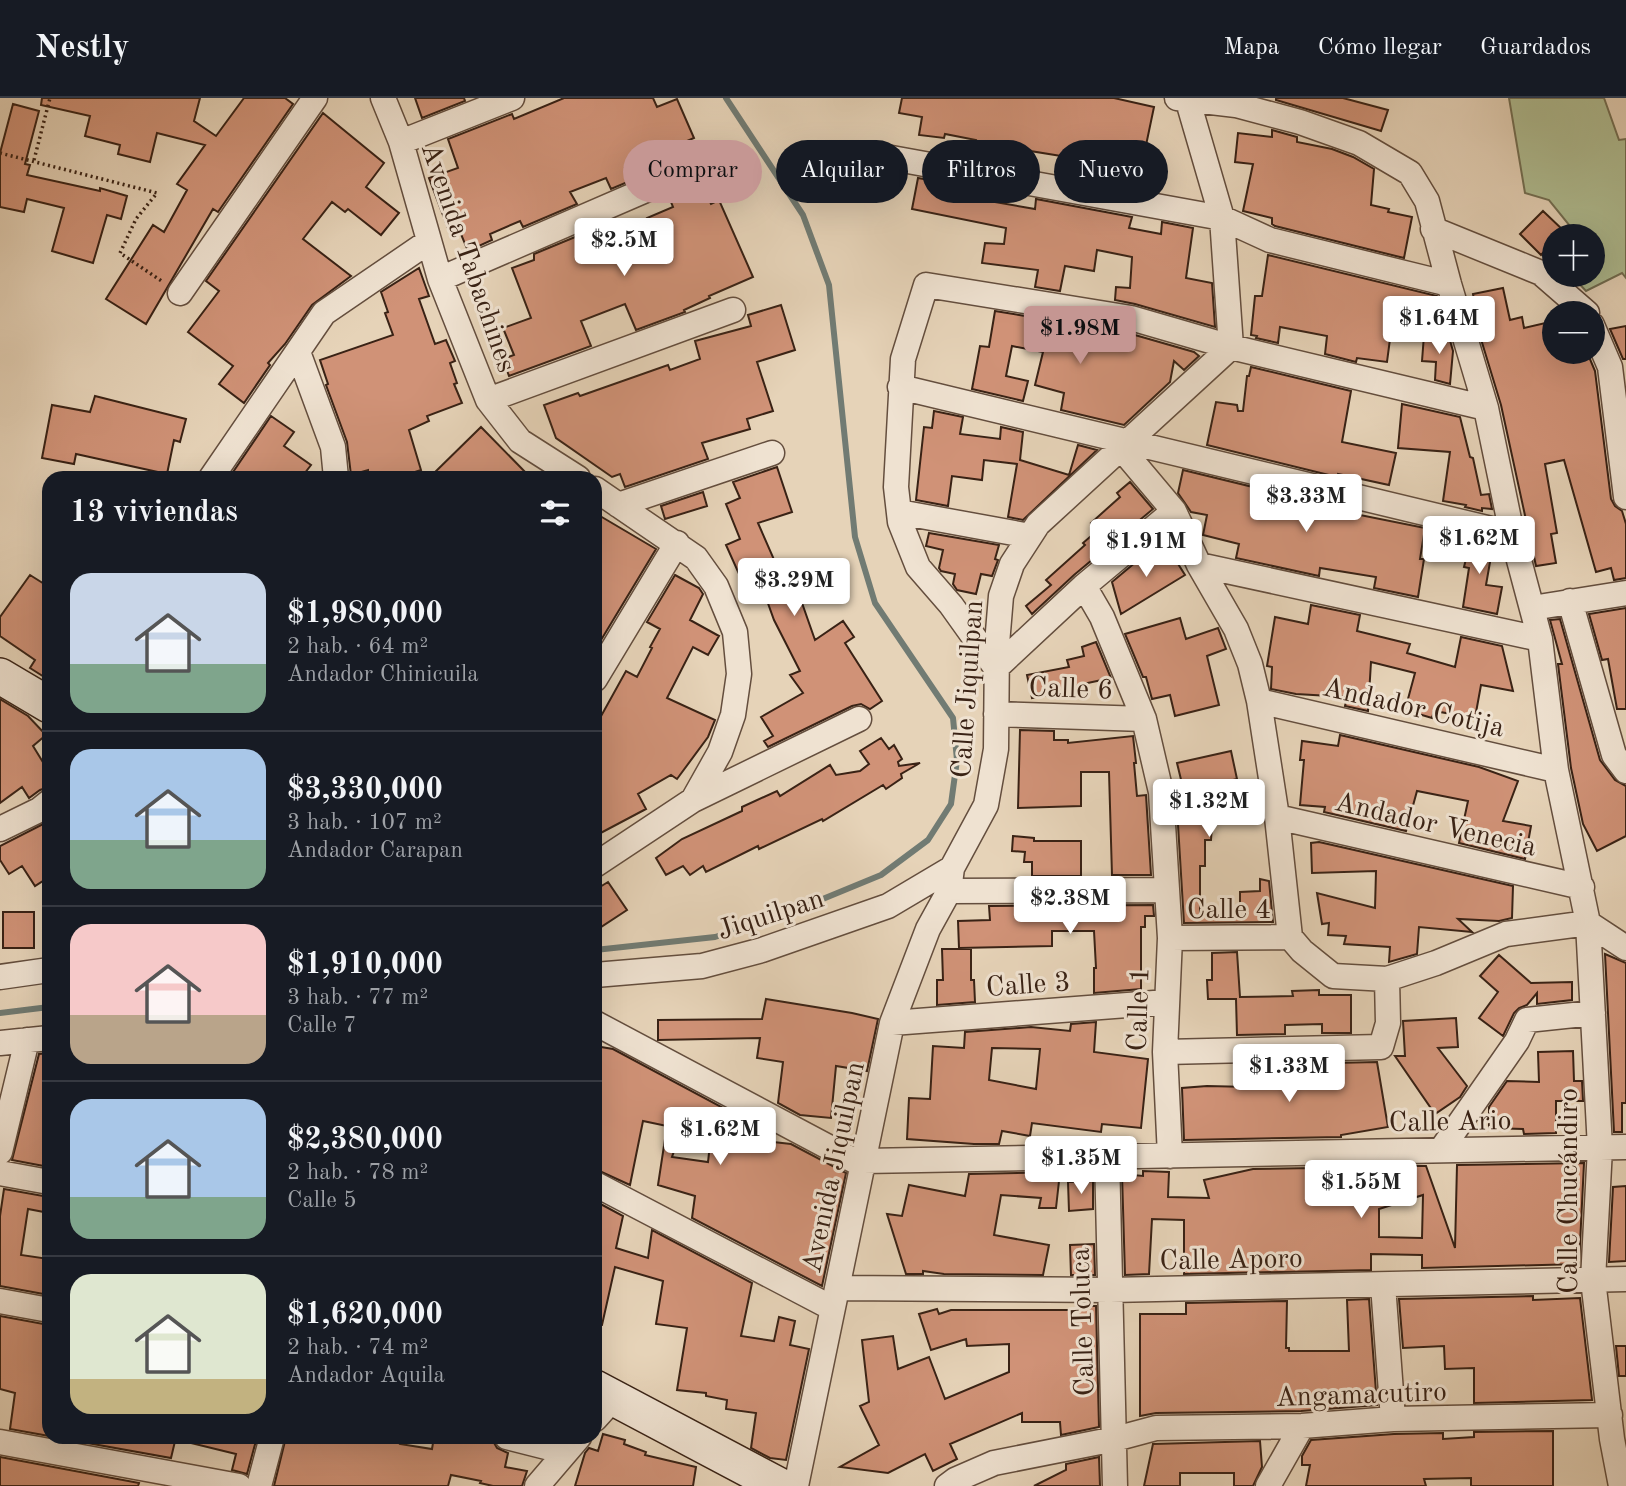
<!DOCTYPE html>
<html lang="es">
<head>
<meta charset="utf-8">
<style>
	body { margin:0; font-family:"Old Standard TT",serif; background:#20242c; color:#f1f3f6; height:100vh; display:flex; flex-direction:column; font-size:26px; white-space:nowrap }
	* { box-sizing:border-box; margin:0 }
	p { font-size:23px; color:#9ea1a6 }
	.icon { flex:none; width:38px; height:38px; fill:none; stroke:currentColor; stroke-width:2; stroke-linecap:round; stroke-linejoin:round }
	.map { position:relative; flex:1; overflow:hidden }
	.sheet { position:absolute; left:42px; top:373px; width:560px; height:973px; display:flex; flex-direction:column; background:#171b24; border-radius:21px; box-shadow:0 7px 28px #0002 }
	.sheet>* { flex:none }
	.banner { position:absolute; left:623px; top:42px; width:665px; height:63px; display:flex; gap:14px }
	.fabs { position:absolute; left:1542px; top:126px; display:grid; gap:14px }
	.fabs a { display:grid; place-items:center; width:63px; height:63px; border-radius:50%; background:#171b24; box-shadow:0 7px 28px #0002; font-size:35px }
	.price { position:absolute; translate:-50% -60px; padding:0 16px; border-radius:7px; background:#fff; color:#222; font-size:23px; line-height:46px; filter:drop-shadow(0 2px 4px #0008) }
	.price::after { content:''; position:absolute; left:50%; top:42px; width:21px; height:16px; margin-left:-10px; background:inherit; clip-path:polygon(0 0,100% 0,50% 100%) }
	.price.active { background:#c59692; color:#111 }
	ul { padding:0; list-style:none }
	li { display:flex; align-items:center; gap:21px; height:175px; padding:0 28px }
	li+li { border-top:2px solid #363941 }
	li span { display:grid; place-items:center; flex:none; width:196px; height:140px; border-radius:21px; color:#555 }
	li>.icon { margin-inline-start:auto }
	span .icon { width:84px; height:84px; fill:#fffc; stroke-width:1 }
	li b { font-size:30px }
	h2 { display:flex; justify-content:space-between; align-items:center; height:84px; padding:0 28px; font-size:30px }
	.tag { padding:0 24px; border-radius:32px; background:#171b24; box-shadow:0 7px 28px #0002; font-size:24px; line-height:63px }
	.tag.active { background:#c59692; color:#111 }
	header { display:flex; align-items:center; gap:42px; box-sizing:border-box; height:98px; padding:0 35px; background:#171b24; border-bottom:2px solid #363941 }
	header strong { font-size:33px }
	nav { display:flex; gap:38px; margin-inline-start:auto; font-size:24px }
	.map>svg:first-child { display:block }
	.green { fill:#b0be93; stroke:#747054; stroke-width:2 }
	.lines { fill:none; stroke-linecap:round; stroke-linejoin:round }
	.stream { stroke:#717b73; stroke-width:6 }
	.building { fill:#d09277; stroke:#392215; stroke-width:2; fill-rule:evenodd }
	.street-casing { stroke:#644e3e; stroke-width:27 }
	.secondary-casing { stroke:#392215; stroke-width:38 }
	.path { stroke:#392215; stroke-width:3.5; stroke-dasharray:2 3.5; stroke-linecap:butt }
	.street { stroke:#efe2d1; stroke-width:24 }
	.secondary { stroke:#efe2d1; stroke-width:35 }
	.labels { text-anchor:middle; stroke-width:6; stroke-linejoin:round; paint-order:stroke }
	.street-label { font-size:28px; fill:#392215; stroke:#efe2d1 }
</style>
</head>
<body>
<header>
<strong>Nestly</strong>
<nav><a>Mapa</a><a>Cómo llegar</a><a>Guardados</a></nav>
</header>
<div class="map">
<svg width="1626" height="1388" viewBox="0 0 1626 1388">
	<rect width="100%" height="100%" fill="#e6d3b8"/>
	<filter id="stains"><feTurbulence type="fractalNoise" baseFrequency=".00286" numOctaves="4"/><feColorMatrix values="0 0 0 0 .2 0 0 0 0 .09 0 0 0 0 .02 0 0 0 .5 -.17"/></filter>
	<radialGradient id="worn" r=".72"><stop offset=".6" stop-color="#630" stop-opacity="0"/><stop offset="1" stop-color="#630" stop-opacity=".3"/></radialGradient>
	<path class="green" d="M1509,0H1604L1619,42L1626,41V180L1622,175L1586,193L1571,177H1592V138H1578L1549,102L1525,95Z"/>
	<g class="lines">
		<path class="stream" d="M595,852L715,839L779,819L881,777L928,742L951,706L957,662L953,620L875,505L855,439L829,187L803,117L726,0
			M0,915L49,909"/>
	</g>
	<path class="building" d="M42,0H200L194,23L216,38L244,0H285L293,6L218,114L213,111L146,226L106,201L153,127L164,134L187,92L177,86L205,47L157,35L150,64L118,56L120,47L85,38L90,18L41,7Z
		M415,0H464L465,3L422,20Z
		M564,0H653L657,9L677,1L694,40L625,70L630,83L611,91L606,80L570,94L577,106L523,129L520,123L490,136L492,142L468,153L458,129L449,133L429,80L458,70L448,41L512,16L514,21Z
		M902,0H1114L1154,9L1140,76L1134,74L1132,88L1083,80L1086,62L1030,53L1027,70L973,60L976,42L945,36L944,40L919,37L922,19L899,15Z
		M1276,0H1343L1388,12L1381,33L1276,2Z
		M13,6L39,13L25,66L30,67L27,77L100,93V90L127,98L121,121L107,117L93,165L52,153L64,110L27,101L24,114L0,109V55Z
		M323,15L384,65L366,89L399,115L381,137L348,111L345,114L332,104L303,141L351,178L312,207L285,246L268,265L270,267L244,305L219,286L233,268L188,234L219,193L206,183Z
		M1272,32L1297,39V44L1332,51L1353,59L1374,71L1371,107L1389,111L1388,114L1412,119L1404,160L1275,128L1272,126V120L1243,113L1253,66L1235,64L1238,35L1272,39Z
		M918,80L985,92L983,102L1035,111L1036,101L1132,119L1129,130L1161,136L1162,124L1193,130L1186,180L1212,185L1215,229L1135,206L1115,202L1116,189L1130,190L1132,159L1097,152L1094,173L1065,168L1060,193L1035,189L1038,172L982,165L985,145L1004,146L1006,130L912,111Z
		M703,89L711,106L719,102L753,179L709,198L710,200L684,212L685,214L636,232L625,206L581,223L591,248L509,278L503,261L514,257L503,230L531,220L512,170L534,162V156L592,132L596,139L598,138L601,146L649,125L647,120L673,109L671,104Z
		M1543,113L1564,133L1559,138H1554V143L1541,157L1520,136Z
		M1268,157L1437,198L1439,204L1430,202L1426,231L1392,226L1387,264L1357,260L1356,264L1325,256L1327,238L1280,229L1278,245L1256,240L1257,238L1251,237L1255,198H1262Z
		M419,170L429,198L419,201L435,246L446,242L455,263L450,265L457,285L454,286L462,305L427,318L429,323L409,332L421,372L397,380H368V372L351,377L347,344L326,287L328,286L320,262L393,237L385,215L388,214L381,194Z
		M1503,190L1510,222L1522,219L1524,230L1554,223V254H1587L1595,273L1611,401L1615,408L1622,413L1626,426V480L1614,482L1611,470L1596,474L1564,362L1545,366L1557,435L1551,436L1556,465L1536,468L1501,307L1477,228H1479L1473,196Z
		M781,207L795,252L757,264L773,313L747,321L750,331L702,345L708,361L625,389L620,376L612,379L556,340L544,307L578,295L580,298L668,267L670,272L700,261L695,243L751,228L748,217Z
		M995,213L1128,235L1194,254L1199,258L1184,272L1174,263L1170,284L1124,327L1061,312L1064,295L1035,287L1043,254L1012,248L1006,278L1028,283L1023,303L972,291L980,248L989,249Z
		M1626,228V261H1623L1610,231Z
		M1424,237L1449,239L1453,253L1450,286L1435,282L1436,264L1422,263Z
		M1251,269L1351,293L1342,344L1396,355L1389,387L1338,376L1337,379L1207,347L1216,304L1237,307L1238,313H1243L1247,278H1249Z
		M95,298L186,321L180,344L174,342L167,376L76,356L74,366L42,360L52,307L90,314Z
		M1402,306L1460,319L1470,359L1473,360L1481,397L1489,396L1492,411L1482,410V413L1465,409L1466,407L1443,403L1450,354L1398,350Z
		M934,313L963,319L960,336L1000,341L1001,329L1023,334L1020,362L1069,377L1078,347L1097,352L1023,422L1008,419L1017,366L984,362L982,382L952,378L948,408L916,402L924,329L932,330Z
		M271,318L294,334L284,348L311,367L301,380H229Z
		M481,329L531,380H429Z
		M777,369L792,414L758,425L775,464L777,463L789,490L796,488L815,542L843,523L854,539L845,545L882,603L870,611L861,606L852,608L768,649L764,643L773,638L761,619L803,595L790,577L800,573L774,522L765,497L757,500L745,473L739,476L726,447L740,441L726,406L740,400L733,384Z
		M1183,372L1331,408L1330,411L1425,430L1420,461H1424L1418,499L1374,490L1376,479L1320,470L1319,478L1236,460L1239,446L1203,437L1207,417L1191,414L1178,395Z
		M1130,384L1153,411L1074,477L1032,516L1026,508L1051,487L1046,482L1085,447L1083,445L1098,432L1091,425L1120,399L1117,395Z
		M703,394L707,408L665,421L661,408Z
		M595,415L656,451L595,552Z
		M929,435L999,447L995,461L998,462L992,478L981,476L976,496L957,492L953,486L955,476L941,473L939,470L943,452L926,448Z
		M1460,439L1493,447L1486,487L1502,489L1497,516L1463,509L1469,470L1464,469L1466,461L1456,459Z
		M1149,453L1156,461L1170,453L1185,477L1121,516L1112,484Z
		M30,477L49,489V582L30,570L35,562L0,538V519Z
		M675,477L699,490L703,496L690,522L719,538L708,557L693,549L667,600L715,622L708,639L677,681L671,677L638,696L646,711L595,738V629L626,573L637,579L652,550L650,549L660,531L647,524Z
		M1311,507L1360,517L1357,533L1410,546L1407,555L1455,569L1461,539L1502,548L1513,593L1481,587L1475,620L1434,613L1432,620L1405,612L1415,575L1371,564L1368,613L1345,608L1347,599L1296,596L1271,591L1272,569L1267,568L1275,519L1308,526Z
		M1626,510V611H1617L1608,561L1602,562L1589,516Z
		M1180,520L1186,541L1218,530L1226,551L1207,558L1219,607L1175,618L1170,597L1152,601L1146,579H1143L1125,536Z
		M1560,521L1600,662L1615,682L1626,688V738L1597,753L1583,726L1571,670L1558,566H1562L1550,522Z
		M1096,544L1111,580L1069,589L1070,592L1032,600L1027,577L1069,569L1067,562L1084,558L1082,549Z
		M0,601L28,618L46,637L33,648L49,674V689L40,692L29,700L22,689L0,705Z
		M1020,632L1054,633V642H1068V645L1133,638L1136,665H1134L1137,698L1146,697L1151,777H1112L1109,674H1081V708L1018,710Z
		M1340,637L1479,669L1518,683L1503,723L1531,728L1525,761L1459,745L1468,703L1417,693L1406,733L1324,714L1325,709L1300,707L1304,662H1300L1302,643L1338,648Z
		M881,640L889,651L894,647L902,661L898,664L899,668L920,665L901,676L902,680L886,691L883,687L823,723L822,721L759,751L758,748L706,774L703,768L690,777L683,768L666,777L656,760L682,741L742,713V709L777,693L780,698L830,667L836,677L860,673L869,666L860,653Z
		M1231,653L1237,681L1225,684L1224,715H1213L1211,742H1205V768H1200V814H1240V794L1260,793V781L1269,783L1273,824L1184,825L1176,694H1184L1177,665Z
		M49,723V779L35,788L22,768L9,776L0,762V748Z
		M1013,738L1034,740V743H1081V778H1032V764H1024L1025,754L1012,753Z
		M1319,744L1513,788L1512,820L1499,823L1458,821L1472,834L1419,829L1417,856L1389,864L1390,849L1344,846L1346,838L1328,837L1329,825L1322,826L1317,795L1375,810L1376,773L1312,775L1311,745Z
		M608,784L627,812L601,829L595,819V792Z
		M1153,807L1154,818H1145V829H1141V891L1094,895V870H1096L1094,833H1052V848L959,850L958,823L990,822L989,808Z
		M3,814H34V850H3Z
		M942,851H971V882H974L975,904L937,907V882H943Z
		M1237,854L1240,899L1293,898L1292,893L1319,892V897H1351V935H1322V926L1285,927V936L1237,937L1236,901H1208L1207,882H1212V855Z
		M1605,856L1626,865V1005H1622V1034H1614Z
		M1499,857L1531,885L1572,884V902L1537,906V895L1527,907L1519,910L1514,915L1503,938L1479,920L1498,894L1480,878Z
		M766,901L852,915L878,921L867,973L836,968L831,1020L800,1017L778,1005L783,964L757,960L760,940L658,942V922L762,921Z
		M1456,920L1458,949L1438,950L1467,988L1460,999L1435,1016L1395,958H1405L1403,923Z
		M1096,924L1094,954L1148,961L1141,1030L1102,1026L1101,1034L1032,1025L1030,1038L1002,1033L999,1046H974L907,1041L909,1000L930,1001L933,948L964,950L965,934L1031,929L1070,933L1071,926ZM992,950L1040,951L1036,991L989,982Z
		M595,948L613,951L727,1012L725,1033L683,1028L672,1059L708,1064L711,1037L791,1046L846,1075L822,1188L692,1120L695,1098L658,1087L667,1028L643,1023L630,1087L595,1071V1000L598,983L595,982Z
		M1573,953L1574,983H1582L1583,1003H1556V1035L1524,1036L1523,1031L1489,1030V1009L1507,983L1539,984L1538,954Z
		M49,955V1069L12,1062L39,956Z
		M1377,964L1388,1029L1341,1037V1039L1184,1042L1182,990L1207,988L1250,989V967Z
		M1584,1065L1579,1166L1422,1170V1157L1371,1156V1172L1184,1176V1122L1152,1121L1149,1176L1125,1177L1122,1076L1143,1078V1073L1169,1074L1168,1099L1209,1100L1204,1082L1253,1071L1313,1070V1085H1374L1405,1074L1404,1069L1408,1068H1426L1455,1150L1457,1067ZM1423,1097L1422,1140L1379,1139V1111Z
		M1060,1074L1056,1110H1039L1041,1100L1001,1097L994,1137L1049,1147L1043,1177L944,1176L923,1173V1176H906L887,1116L902,1118L909,1087L965,1098L969,1076Z
		M1093,1083V1111L1069,1113L1068,1084Z
		M1626,1088V1163L1609,1164L1613,1089Z
		M4,1091L49,1099V1115L28,1111L21,1157L49,1161V1197L0,1188V1118Z
		M595,1103L623,1118L616,1150L648,1160L652,1132L752,1185L741,1238L774,1243L779,1219L795,1223L790,1247L809,1251L786,1362L770,1360L751,1350L756,1315L726,1311L727,1302L706,1298V1295L677,1292L687,1230L656,1226L663,1183L615,1169L602,1227L595,1226Z
		M1094,1146L1095,1177H1071L1070,1147Z
		M1533,1198V1202L1580,1200L1592,1302L1474,1305V1270L1445,1271L1444,1248L1403,1250L1399,1201Z
		M1369,1201L1377,1307L1301,1313L1156,1315L1140,1318V1216H1186V1205L1287,1203L1286,1250H1289V1253H1349L1347,1202Z
		M1078,1208H1096L1099,1329L1061,1337L1060,1324H1022V1315L950,1346L957,1361L933,1373L925,1356L888,1375L840,1369L879,1347L860,1308L869,1304L862,1242L893,1238L898,1271L929,1259L945,1301L1009,1274V1246L967,1248L966,1241L931,1252L919,1216L937,1211L939,1216L951,1212H1072Z
		M0,1218L49,1227V1338L10,1331L15,1295L0,1291Z
		M1616,1248H1626V1278H1619Z
		M1553,1333V1388H1471V1380L1424,1381L1426,1388H1306L1310,1367H1302V1358L1311,1342L1394,1336L1443,1335V1341L1474,1339V1334Z
		M603,1336L625,1342L624,1346L646,1354L645,1357L696,1369L693,1388H575L585,1355L589,1350L598,1353Z
		M54,1339H176L171,1360Z
		M192,1339H257L247,1376L232,1372L236,1356L191,1345Z
		M286,1339H402L400,1346L432,1351L434,1339H487V1342L493,1343L497,1350L508,1355L505,1369L527,1373L522,1388H493L480,1385L481,1383L451,1377L448,1388H274Z
		M1260,1343L1262,1369L1253,1388H1234V1375H1180V1388H1144L1153,1346Z
		M0,1359L139,1385L138,1388H0Z
		M1099,1359L1100,1388H1034L1066,1372V1366Z"/>
	<g class="lines">
		<g class="street-casing">
			<path id="street" d="M383,0L401,44L440,181L488,302L520,343L578,380
				M1177,0L1236,7L1300,24L1359,45L1410,75L1427,103L1449,186L1486,310L1512,436L1540,541L1556,672L1588,825L1600,1050L1593,1182L1612,1341L1621,1388
				M401,44L512,0
				M875,57L1222,120L1270,142L1449,186
				M1433,131L1541,175L1587,215
				M440,181L655,88
				M180,195L315,0
				M1592,227L1610,269L1626,399
				M298,254L333,349L336,380
				M900,289L1512,436
				M488,302L733,212
				M1121,350L1174,413L1199,467L1236,531L1250,566L1259,603L1277,719L1290,839L1302,853L1333,878L1387,881L1436,865L1506,836L1588,825
				M211,380L324,215L428,144
				M595,391L696,460L716,488L735,534L739,576L733,617L720,654L693,702L595,767
				M618,407L772,355
				M1174,413L1084,488L996,570L951,507L918,469L900,424L896,389L903,261L926,187L1131,220L1231,249L1486,310
				M899,414L1030,438
				M1199,467L1540,541
				M1084,488L1102,519L1144,621L1161,694L1170,840L1165,954L1170,1058
				M1570,503L1614,657L1626,673
				M1532,510L1626,495
				M595,581L677,445
				M1259,603L1556,672
				M996,616L1144,621
				M693,702L859,621
				M1277,719L1582,789
				M0,731L39,712L49,704
				M949,793L1166,792
				M1588,825L1626,850
				M1170,840L1290,839
				M595,877L702,868L762,852L888,808L952,770
				M0,879L49,872
				M595,925L864,1068
				M892,925L1167,904
				M0,945L49,940
				M1165,954L1381,949L1388,925L1387,881
				M1441,1052L1517,943L1527,922L1593,915
				M0,1054L27,942
				M1107,1059L1115,1388
				M864,1063L1626,1049
				M0,1075L49,1084
				M595,1086L832,1210
				M1383,1187L1393,1321
				M837,1190L1110,1192L1626,1181
				M0,1203L49,1212
				M595,1321L614,1300
				M507,1339L566,1354
				M0,1344L239,1388
				M259,1388L272,1339
				M537,1388L579,1339
				M796,1388L892,925L928,831L949,793L952,770L986,707L996,651L997,546L1001,498L1012,466L1038,426L1231,249L1222,120L1187,0
				M947,1388L955,1382L994,1365L1115,1341L1156,1330L1302,1328L1393,1321L1610,1317
				M1268,1388L1302,1328"/>
		</g>
		<g class="secondary-casing">
			<path id="secondary" d="M0,578L49,607
				M595,1290L780,1388"/>
		</g>
		<path class="path" d="M0,55L157,95L136,121L120,155L163,184
			M34,62L50,0"/>
		<use href="#street" class="street"/>
		<use href="#secondary" class="secondary"/>
	</g>
	<g class="labels">
		<g class="street-label">
			<text transform="translate(470 159) rotate(71)" y="10">Avenida Tabachines</text>
			<text transform="translate(1071 589) rotate(2)" y="10">Calle 6</text>
			<text transform="translate(966 591) rotate(-86)" y="10">Calle Jiquilpan</text>
			<text transform="translate(1414 608) rotate(13)" y="10">Andador Cotija</text>
			<text transform="translate(1436 725) rotate(13)" y="10">Andador Venecia</text>
			<text x="1229" y="820">Calle 4</text>
			<text transform="translate(770 815) rotate(-18)" y="10">Jiquilpan</text>
			<text transform="translate(1028 885) rotate(-4)" y="10">Calle 3</text>
			<text transform="translate(1137 911) rotate(-88)" y="10">Calle 1</text>
			<text transform="translate(1450 1022) rotate(-1)" y="10">Calle Ario</text>
			<text transform="translate(832 1069) rotate(-78)" y="10">Avenida Jiquilpan</text>
			<text transform="translate(1567 1093) rotate(-90)" y="10">Calle Chucándiro</text>
			<text transform="translate(1231 1160) rotate(-1)" y="10">Calle Aporo</text>
			<text transform="translate(1081 1224) rotate(-92)" y="10">Calle Toluca</text>
			<text transform="translate(1361 1295) rotate(-2)" y="10">Angamacutiro</text>
		</g>
	</g>
	<rect width="100%" height="100%" filter="url(#stains)"/>
	<rect width="100%" height="100%" fill="url(#worn)"/>
</svg>
<div class="fabs">
<a>+</a>
<a>−</a>
</div>
<b class="price" style="left:624px;top:180px">$2.5M</b>
<b class="price" style="left:1439px;top:258px">$1.64M</b>
<b class="price active" style="left:1080px;top:268px">$1.98M</b>
<b class="price" style="left:1306px;top:436px">$3.33M</b>
<b class="price" style="left:1479px;top:478px">$1.62M</b>
<b class="price" style="left:1146px;top:481px">$1.91M</b>
<b class="price" style="left:794px;top:520px">$3.29M</b>
<b class="price" style="left:1209px;top:741px">$1.32M</b>
<b class="price" style="left:1070px;top:838px">$2.38M</b>
<b class="price" style="left:1289px;top:1006px">$1.33M</b>
<b class="price" style="left:720px;top:1069px">$1.62M</b>
<b class="price" style="left:1081px;top:1098px">$1.35M</b>
<b class="price" style="left:1361px;top:1122px">$1.55M</b>
<div class="banner">
<a class="tag active">Comprar</a>
<a class="tag">Alquilar</a>
<a class="tag">Filtros</a>
<a class="tag">Nuevo</a>
</div>
<section class="sheet">
<h2>13 viviendas<svg class="icon" aria-label="filters" viewBox="0 0 24 24"><path d="M4 7h16M4 17h16"/><circle cx="9" cy="7" r="2"/><circle cx="15" cy="17" r="2"/></svg></h2>
<ul>
<li><span style="background:linear-gradient(#c9d6e8 65%,#7fa58c 0)"><svg class="icon" aria-label="home" viewBox="0 0 24 24"><path d="M3 11l9-7 9 7M6 9v11h12V9"/></svg></span><div><b>$1,980,000</b><p>2 hab. · 64 m²</p><p>Andador Chinicuila</p></div></li>
<li><span style="background:linear-gradient(#a9c7e8 65%,#7fa58c 0)"><svg class="icon" aria-label="home" viewBox="0 0 24 24"><path d="M3 11l9-7 9 7M6 9v11h12V9"/></svg></span><div><b>$3,330,000</b><p>3 hab. · 107 m²</p><p>Andador Carapan</p></div></li>
<li><span style="background:linear-gradient(#f6c9c9 65%,#b9a48a 0)"><svg class="icon" aria-label="home" viewBox="0 0 24 24"><path d="M3 11l9-7 9 7M6 9v11h12V9"/></svg></span><div><b>$1,910,000</b><p>3 hab. · 77 m²</p><p>Calle 7</p></div></li>
<li><span style="background:linear-gradient(#a9c7e8 70%,#7fa58c 0)"><svg class="icon" aria-label="home" viewBox="0 0 24 24"><path d="M3 11l9-7 9 7M6 9v11h12V9"/></svg></span><div><b>$2,380,000</b><p>2 hab. · 78 m²</p><p>Calle 5</p></div></li>
<li><span style="background:linear-gradient(#dfe7d0 75%,#c2b280 0)"><svg class="icon" aria-label="home" viewBox="0 0 24 24"><path d="M3 11l9-7 9 7M6 9v11h12V9"/></svg></span><div><b>$1,620,000</b><p>2 hab. · 74 m²</p><p>Andador Aquila</p></div></li>
</ul>
</section>
</div>
</body>
</html>
